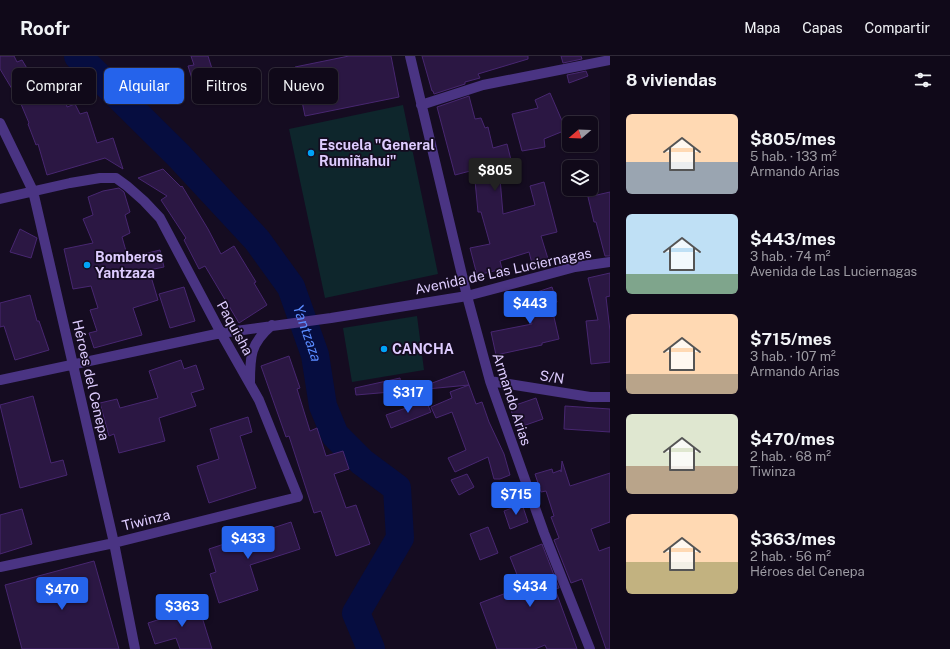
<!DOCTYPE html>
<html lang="es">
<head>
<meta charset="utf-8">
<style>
	body { margin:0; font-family:"Public Sans",sans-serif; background:#1e1726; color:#f1f3f6; height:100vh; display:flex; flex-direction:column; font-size:15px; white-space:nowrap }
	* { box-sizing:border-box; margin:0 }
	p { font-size:13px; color:#9c9aa2 }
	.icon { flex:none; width:22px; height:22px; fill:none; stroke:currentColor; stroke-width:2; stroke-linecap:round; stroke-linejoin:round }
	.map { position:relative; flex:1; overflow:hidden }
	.panel { display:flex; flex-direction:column; background:#100919; width:340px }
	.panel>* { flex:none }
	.guide { position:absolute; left:12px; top:12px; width:380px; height:36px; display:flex; gap:8px }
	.needle { width:26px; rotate:251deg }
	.fabs { position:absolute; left:562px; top:60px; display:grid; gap:8px }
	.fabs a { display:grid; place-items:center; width:36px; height:36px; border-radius:6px; background:#100919; box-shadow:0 1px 3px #0004,0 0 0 1px #302a38; font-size:20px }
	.price { position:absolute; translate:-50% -34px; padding:0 9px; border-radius:4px; background:#2563eb; color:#fff; font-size:13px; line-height:26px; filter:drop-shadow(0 1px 2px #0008) }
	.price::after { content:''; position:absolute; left:50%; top:24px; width:12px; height:9px; margin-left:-6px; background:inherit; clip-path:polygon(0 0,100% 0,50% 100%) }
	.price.active { background:#222; color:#fff }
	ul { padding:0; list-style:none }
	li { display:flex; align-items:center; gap:12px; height:100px; padding:0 16px }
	li span { display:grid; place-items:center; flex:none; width:112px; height:80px; border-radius:6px; color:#555 }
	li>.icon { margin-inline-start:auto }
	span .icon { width:48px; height:48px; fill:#fffc; stroke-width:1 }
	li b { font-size:17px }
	h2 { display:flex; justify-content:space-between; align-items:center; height:48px; padding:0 16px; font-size:17px }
	.pill { padding:0 14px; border-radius:6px; background:#100919; box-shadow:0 1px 3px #0004,0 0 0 1px #302a38; font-size:14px; line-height:36px }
	.pill.active { background:#2563eb; color:#fff }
	header { display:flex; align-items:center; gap:24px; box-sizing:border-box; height:56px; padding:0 20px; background:#100919; border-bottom:1px solid #302a38 }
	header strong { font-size:19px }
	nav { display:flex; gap:22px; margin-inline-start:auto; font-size:14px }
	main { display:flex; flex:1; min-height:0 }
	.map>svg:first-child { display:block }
	.green { fill:#0e262c }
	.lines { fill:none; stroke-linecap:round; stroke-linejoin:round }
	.river { stroke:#060d40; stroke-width:28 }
	.building { fill:#2b1743; stroke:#482771 }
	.minor { stroke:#4a3483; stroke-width:10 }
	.poi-dot { fill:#00a3f7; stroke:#150c21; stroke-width:1.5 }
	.labels { text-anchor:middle; stroke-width:3.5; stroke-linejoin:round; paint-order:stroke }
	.poi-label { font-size:14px; font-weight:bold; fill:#deccff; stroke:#150c21; text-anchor:start }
	.street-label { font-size:14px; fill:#deccff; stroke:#150c21 }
	.water-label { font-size:15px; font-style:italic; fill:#5a8bff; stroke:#150c21 }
</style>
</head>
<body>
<header>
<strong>Roofr</strong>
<nav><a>Mapa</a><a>Capas</a><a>Compartir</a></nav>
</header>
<main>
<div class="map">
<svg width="610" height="593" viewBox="0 0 610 593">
	<rect width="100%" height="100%" fill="#150c21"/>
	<path class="green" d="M403,49L438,218L325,242L289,73Z
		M417,260L424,314L352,326L343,272Z"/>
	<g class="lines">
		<path class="river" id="s1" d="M78,0L179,100L257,184L291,231L315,299L323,350L335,379L362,406L397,432L400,482L356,557L371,593"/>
	</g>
	<path class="building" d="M0,0H14L17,6L22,4L31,19L39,14L51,33H53L58,43L65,41L67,51L75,48L80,58L87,56L97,87L113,82L123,113L105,102L47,119L38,88L36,89L28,68L29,67L21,48L0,13Z
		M191,0H208L220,38L199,45L188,10L194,9Z
		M349,0H391L399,41L305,60L295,11Z
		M422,0H528V3L478,18L480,22L465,26V28L434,38L433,35H432Z
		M561,0H581L582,3L563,7Z
		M586,15L588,20L569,27L567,19Z
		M550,37L566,74L544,83L545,91L522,95L512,58L538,52L535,44Z
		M469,40L475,63L481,62L485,72L488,71L493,92L507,88L512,108L499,111L503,158L535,149L530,130L544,126L557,176L541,180L549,206L533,211L529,196L500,205L502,213L477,219L470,192L490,188L481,156H478L474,114L455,119L437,51Z
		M163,113L181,131L182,130L208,173L221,198L234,190L256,226L254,227L267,249L239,267L205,210L199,213L184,184L186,182L161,144L167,140L138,122Z
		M119,132L124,136L130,156L125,159L130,177L122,181L128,202L160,194L164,211L149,214L158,244L133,252L142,279L94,292L89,277L97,275L90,254L98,252L91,230L73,233L64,193L93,187L83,163L93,159L88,141L103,135Z
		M610,136V200H605L596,166H594L588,141Z
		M20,173L37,182L31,202L10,196Z
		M610,217V240L606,241L610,275V306L591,308L586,265L598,264L588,222Z
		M184,231L195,265L170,272L159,238Z
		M552,231L557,246L551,248L559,283L542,287V289L496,299L491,276L532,268L522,241Z
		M30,239L37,265H39L49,294L15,304L4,270L0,271V247Z
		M289,300L300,332L297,333L310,375L317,372L326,400L343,395L349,413L334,418L346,452L356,449L370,488L336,500L321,455L314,457L289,380L286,381L261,310Z
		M181,304L184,313L196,309L204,333L191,337L196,350L159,362L165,385L119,397L114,378L109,380L100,347L117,343L120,352L158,342L149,315Z
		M464,315L469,329L427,333V329Z
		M400,322L402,335L356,339L355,332Z
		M469,329L476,348L482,346L489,366L504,398L510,419L500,423H494L488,401L455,416L448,402L466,394L452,356L436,362L431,351L452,342L450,336Z
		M33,340L51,407L63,404L67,419L20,432L0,349Z
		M536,342L543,363L517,372L510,351Z
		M426,345L431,356L391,372L386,359Z
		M565,350L610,353V376L564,373Z
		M248,361L252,376L240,380L256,432L209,447L197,410L219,403L210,373Z
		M562,405L570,430L610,417V466L591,473L599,495L610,491V593H606L582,523L571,527L554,484L559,482L551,461L554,460L546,435L541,436L535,418L552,413L553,417L561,414V416Z
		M467,418L474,431L459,439L451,424Z
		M522,448L528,466L510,473L504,455Z
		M22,453L32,488L0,498V459Z
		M291,466L300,493L250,509L258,534L219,547L210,518L216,516L209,493Z
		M488,471L498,497L480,504L470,478Z
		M542,488L559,532L555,533L577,593H547L545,589L535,593H497L480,547L522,531L510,501Z
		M94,505L119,593H22L5,529Z
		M197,545L212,593H180L176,582L155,588L148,567L170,560L168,554Z"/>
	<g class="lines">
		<path class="minor" d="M410,0L467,240L490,325L544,477L590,593
			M421,49L483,29L610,4
			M0,67L33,135L114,487L135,593
			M0,143L70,127L100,122H116L127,130L144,145L160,162L221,277L259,344L298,441L114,487L0,511
			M0,324L221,277L331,262L467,240L575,211L610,206
			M490,325L590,341H610
			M250,327C250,300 250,288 272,269"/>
	</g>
	<g class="poi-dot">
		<circle cx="311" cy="97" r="4"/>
		<circle cx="87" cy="209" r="4"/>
		<circle cx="384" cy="293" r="4"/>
	</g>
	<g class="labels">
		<g class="poi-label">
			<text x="319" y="94">Escuela "General<tspan x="319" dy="16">Rumiñahui"</tspan></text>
			<text x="95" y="206">Bomberos<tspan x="95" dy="16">Yantzaza</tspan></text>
			<text x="392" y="298">CANCHA</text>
		</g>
		<g class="street-label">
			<text transform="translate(503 215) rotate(-12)" y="5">Avenida de Las Luciernagas</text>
			<text transform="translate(235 272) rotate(61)" y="5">Paquisha</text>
			<text transform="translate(552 321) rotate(9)" y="5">S/N</text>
			<text transform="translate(91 324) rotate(77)" y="5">Héroes del Cenepa</text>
			<text transform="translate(512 343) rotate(72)" y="5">Armando Arias</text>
			<text transform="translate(146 464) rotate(-14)" y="5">Tiwinza</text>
		</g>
		<g class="water-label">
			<text dy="5" stroke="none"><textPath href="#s1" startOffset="364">Yantzaza</textPath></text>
		</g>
	</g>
</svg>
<div class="fabs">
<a><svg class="needle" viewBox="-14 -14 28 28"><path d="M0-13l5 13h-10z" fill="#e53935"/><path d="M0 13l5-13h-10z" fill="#9c9aa2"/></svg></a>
<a><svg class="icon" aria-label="layers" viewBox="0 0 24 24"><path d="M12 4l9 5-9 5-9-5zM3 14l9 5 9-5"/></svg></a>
</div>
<b class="price active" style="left:495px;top:136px">$805</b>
<b class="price" style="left:530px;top:269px">$443</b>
<b class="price" style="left:408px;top:358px">$317</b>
<b class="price" style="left:516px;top:460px">$715</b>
<b class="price" style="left:248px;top:504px">$433</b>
<b class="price" style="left:530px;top:552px">$434</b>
<b class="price" style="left:62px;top:555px">$470</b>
<b class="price" style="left:182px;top:572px">$363</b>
<div class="guide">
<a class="pill">Comprar</a>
<a class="pill active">Alquilar</a>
<a class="pill">Filtros</a>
<a class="pill">Nuevo</a>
</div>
</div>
<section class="panel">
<h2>8 viviendas<svg class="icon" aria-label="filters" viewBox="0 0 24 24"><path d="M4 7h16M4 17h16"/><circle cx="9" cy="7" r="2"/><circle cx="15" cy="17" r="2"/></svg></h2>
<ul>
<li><span style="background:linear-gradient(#ffd9b3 60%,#9aa5b1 0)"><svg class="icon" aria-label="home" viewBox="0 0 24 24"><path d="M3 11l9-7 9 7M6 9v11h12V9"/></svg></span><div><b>$805/mes</b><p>5 hab. · 133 m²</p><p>Armando Arias</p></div></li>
<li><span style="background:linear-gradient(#bfe0f5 75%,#7fa58c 0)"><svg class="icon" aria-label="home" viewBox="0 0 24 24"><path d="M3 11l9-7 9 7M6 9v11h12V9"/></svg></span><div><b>$443/mes</b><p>3 hab. · 74 m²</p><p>Avenida de Las Luciernagas</p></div></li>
<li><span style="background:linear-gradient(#ffd9b3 75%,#b9a48a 0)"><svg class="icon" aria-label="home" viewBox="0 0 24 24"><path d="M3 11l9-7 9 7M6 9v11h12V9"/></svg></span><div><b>$715/mes</b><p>3 hab. · 107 m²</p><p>Armando Arias</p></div></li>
<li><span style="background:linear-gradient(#dfe7d0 65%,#b9a48a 0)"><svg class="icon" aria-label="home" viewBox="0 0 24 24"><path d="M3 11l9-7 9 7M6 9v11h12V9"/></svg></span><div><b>$470/mes</b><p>2 hab. · 68 m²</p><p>Tiwinza</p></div></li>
<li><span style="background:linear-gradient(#ffd9b3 60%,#c2b280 0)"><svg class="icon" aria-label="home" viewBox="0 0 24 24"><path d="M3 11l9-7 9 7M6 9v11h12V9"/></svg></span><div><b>$363/mes</b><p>2 hab. · 56 m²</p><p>Héroes del Cenepa</p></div></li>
</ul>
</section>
</main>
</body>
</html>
